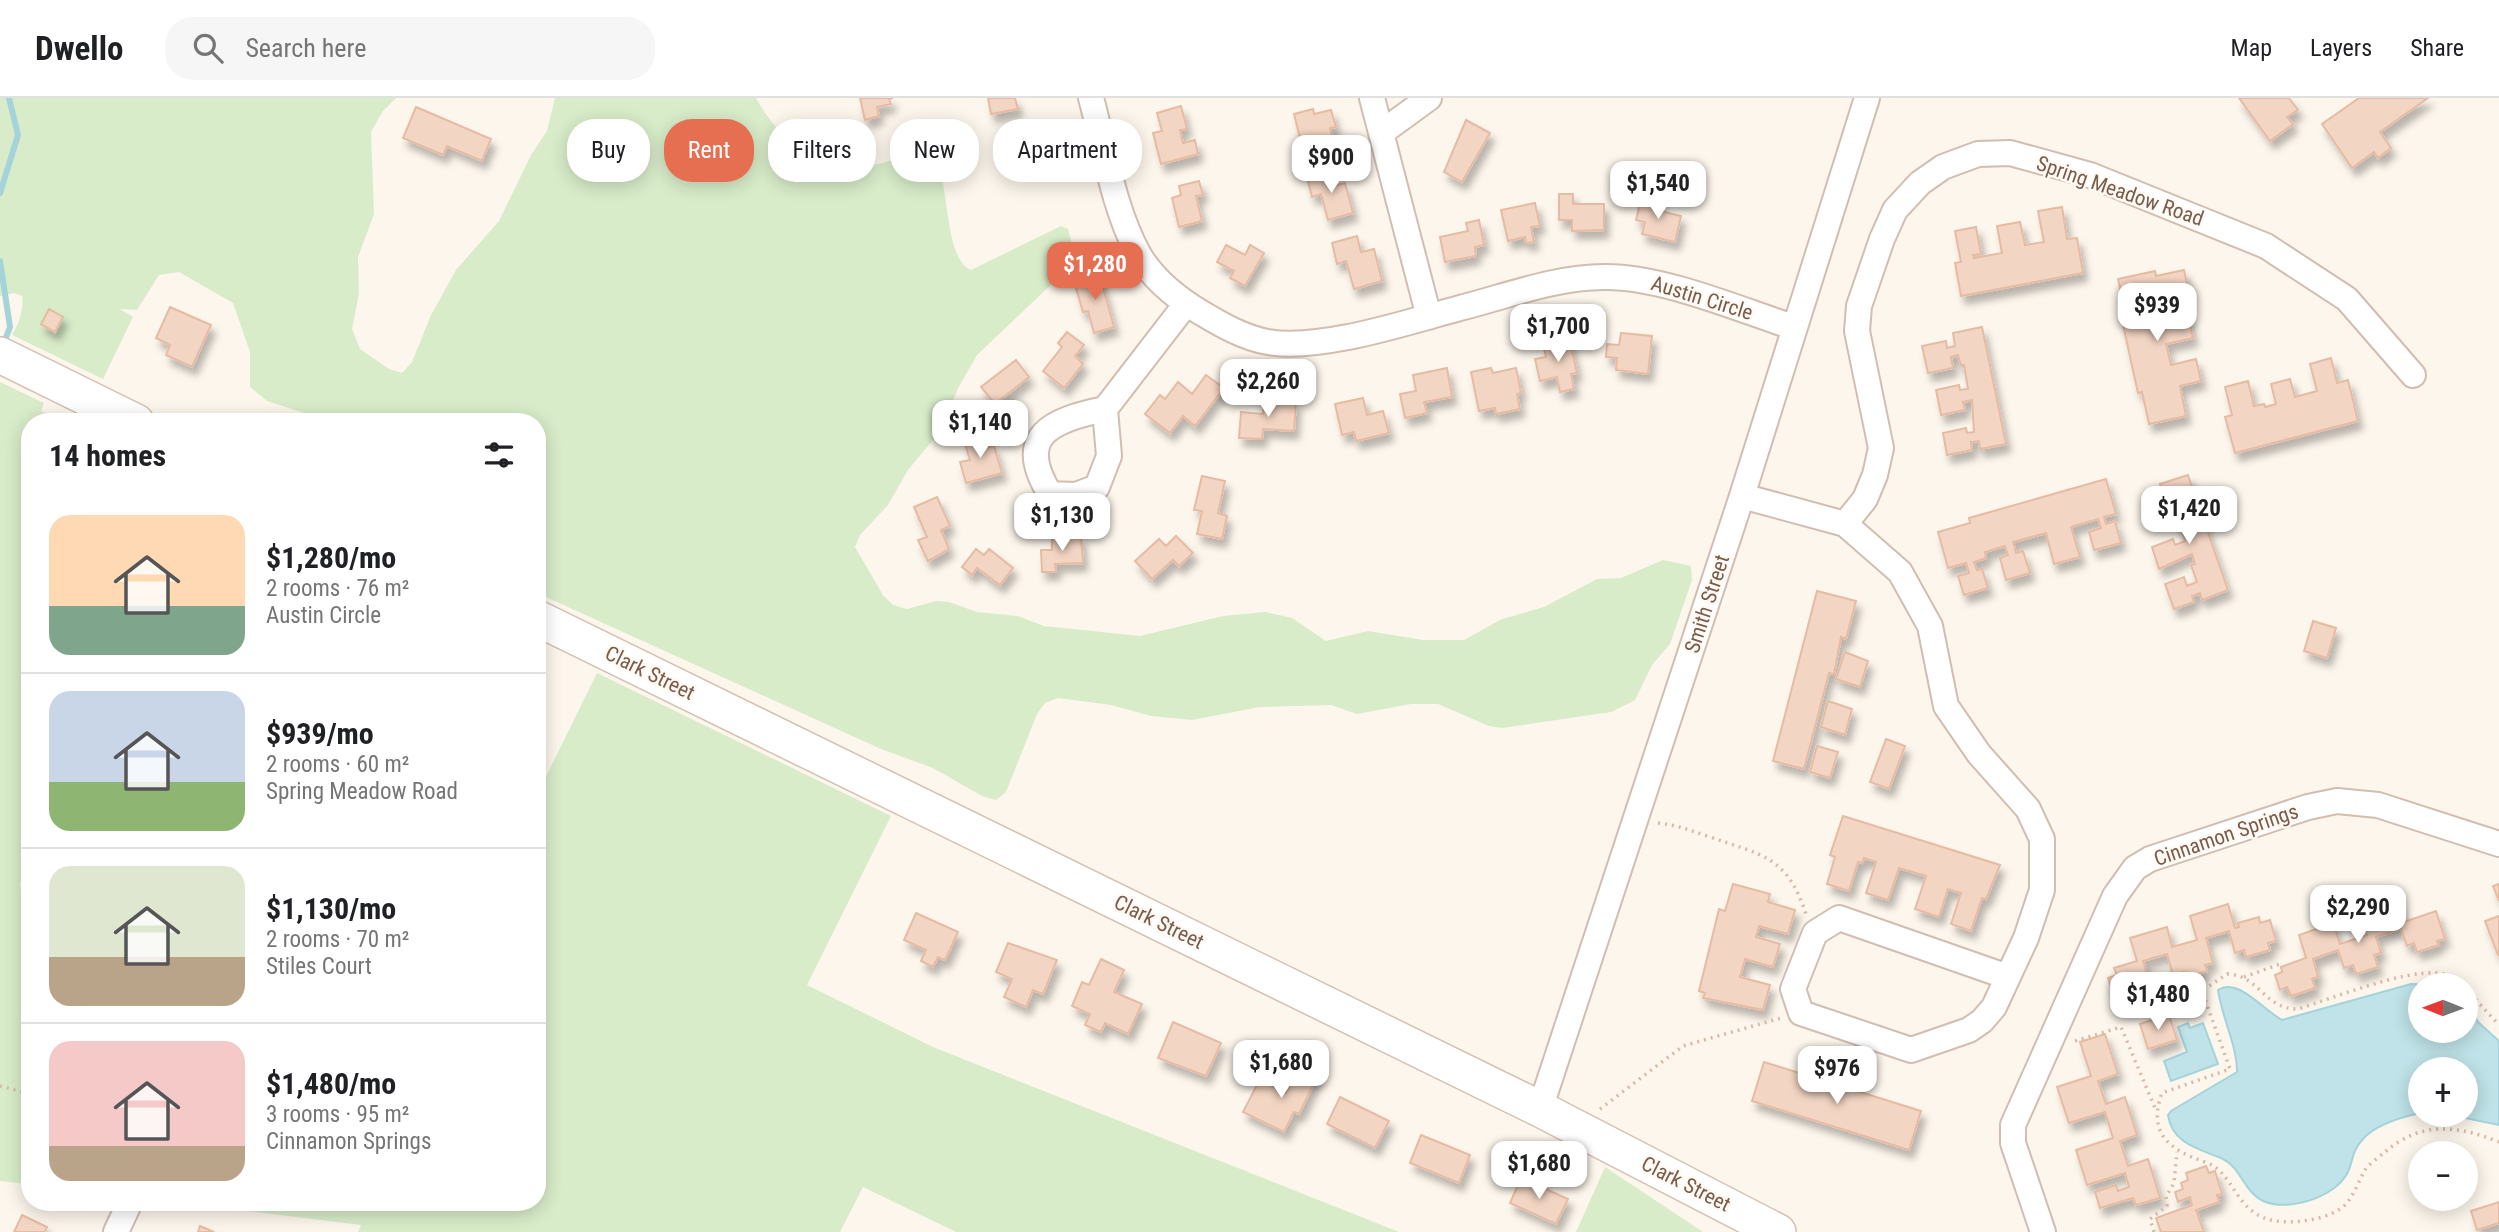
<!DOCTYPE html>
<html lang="en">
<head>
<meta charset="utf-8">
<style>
	body { margin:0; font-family:"Roboto Condensed",sans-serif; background:#f6f6f6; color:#202124; height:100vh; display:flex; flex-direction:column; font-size:26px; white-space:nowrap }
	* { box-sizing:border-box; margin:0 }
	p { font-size:23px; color:#757577 }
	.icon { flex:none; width:38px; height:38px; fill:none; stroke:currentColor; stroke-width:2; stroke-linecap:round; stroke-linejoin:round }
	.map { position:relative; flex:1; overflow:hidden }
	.details { position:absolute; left:21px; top:315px; width:525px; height:798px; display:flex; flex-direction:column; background:#fff; border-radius:28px; box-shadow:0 4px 18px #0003 }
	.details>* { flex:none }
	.banner { position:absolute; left:567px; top:21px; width:665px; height:63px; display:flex; gap:14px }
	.needle { width:46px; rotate:271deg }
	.fabs { position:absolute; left:2408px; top:875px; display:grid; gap:14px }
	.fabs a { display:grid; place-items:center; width:70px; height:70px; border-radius:50%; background:#fff; box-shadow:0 4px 18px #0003; font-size:35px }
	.price { position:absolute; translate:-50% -60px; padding:0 16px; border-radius:14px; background:#fff; color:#222; font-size:23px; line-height:46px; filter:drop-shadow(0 2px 4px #0008) }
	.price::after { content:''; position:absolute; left:50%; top:42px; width:21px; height:16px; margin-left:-10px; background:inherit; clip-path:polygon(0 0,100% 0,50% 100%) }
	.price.on { background:#e76f51; color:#fff }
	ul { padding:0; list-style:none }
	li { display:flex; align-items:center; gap:21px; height:175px; padding:0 28px }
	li+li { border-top:2px solid #e0e0e0 }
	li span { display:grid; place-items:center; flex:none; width:196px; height:140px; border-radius:21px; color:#555 }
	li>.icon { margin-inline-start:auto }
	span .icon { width:84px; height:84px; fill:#fffc; stroke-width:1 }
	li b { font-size:30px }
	h2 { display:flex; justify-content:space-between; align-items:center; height:84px; padding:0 28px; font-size:30px }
	.tag { padding:0 24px; border-radius:28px; background:#fff; box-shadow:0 4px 18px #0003; font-size:24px; line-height:63px }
	.tag.on { background:#e76f51; color:#fff }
	header { display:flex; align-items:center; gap:42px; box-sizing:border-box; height:98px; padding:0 35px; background:#fff; border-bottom:2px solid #e0e0e0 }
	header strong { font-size:33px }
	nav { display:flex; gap:38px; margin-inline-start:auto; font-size:24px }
	.search { width:490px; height:63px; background:#f6f6f6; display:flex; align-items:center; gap:18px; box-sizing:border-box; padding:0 24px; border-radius:28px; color:#757577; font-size:26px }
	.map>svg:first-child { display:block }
	.green { fill:#d8ecc9 }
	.water { fill:#bfe3e8; stroke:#a5d3da; stroke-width:2 }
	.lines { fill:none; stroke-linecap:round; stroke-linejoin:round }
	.stream { stroke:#a5d3da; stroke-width:6 }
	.building { fill:#f3d5c3; stroke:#e6bba3; stroke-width:2; filter:url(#shadow) }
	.minor-casing { stroke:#d1beb0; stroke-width:28 }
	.secondary-casing { stroke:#d6c0b0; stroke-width:38 }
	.path { stroke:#d9b8a5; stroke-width:3.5; stroke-dasharray:2 5; stroke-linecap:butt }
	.minor { stroke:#fff; stroke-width:24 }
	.secondary { stroke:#fff; stroke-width:35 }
	.labels { text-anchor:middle; stroke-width:5; stroke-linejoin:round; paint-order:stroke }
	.street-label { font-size:21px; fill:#7a5c4d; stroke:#fffaf3 }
</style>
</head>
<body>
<header>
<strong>Dwello</strong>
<div class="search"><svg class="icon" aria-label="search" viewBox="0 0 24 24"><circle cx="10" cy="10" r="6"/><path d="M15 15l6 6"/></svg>Search here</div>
<nav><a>Map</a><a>Layers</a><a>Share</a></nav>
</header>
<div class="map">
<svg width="2499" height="1134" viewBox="0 0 2499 1134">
	<defs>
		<filter id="shadow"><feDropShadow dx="4.5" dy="8" stdDeviation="3.5" flood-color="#0004"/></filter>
	</defs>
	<rect width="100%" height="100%" fill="#fdf6ec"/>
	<path class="green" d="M0,0H396L383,13L371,34L374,116L358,159L359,195L352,231L360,251L389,271L402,275L412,264L431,217L456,172L499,123L531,57L547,33L555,0H756C772,29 799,58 831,68C853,76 906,60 926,50L933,52C950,79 943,161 971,172L1061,128L1068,131L1076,163L977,257L957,292L943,330L908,372L888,407L860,437L855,449L883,497L893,507L907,511L936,503L949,504L977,514L1018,518L1044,528L1140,538L1223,518L1265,514L1292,520L1326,543L1368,533L1423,542H1464L1502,521L1544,509L1597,481L1621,480L1663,462L1691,468L1692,482L1670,546L1652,567L1635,602L1611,614L1502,630L1489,628L1438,606H1411L1357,616L1331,607L1260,609L1192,622L1151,618L1111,607L1058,600L1045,605L1037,616L1006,694L996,702L982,698L933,670L881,651L537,495V324H312L313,318L267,303L250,289V254L233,205L179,174L159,177L137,212L120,211L133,219L103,281L12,237C19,226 24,211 22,198L14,195L0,198Z
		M0,284L44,305L41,313L72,324H30V766L20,786L23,805L30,806V1086L0,1083Z
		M597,575L891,718L807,887L933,949L1399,1134H956L863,1089L840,1134H358L361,1127L176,1104H537V697Z
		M1605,1069L1703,1134H1576Z"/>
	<path class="water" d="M2411,886L2445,887H2420V933H2466V903L2478,924L2499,943V1027L2451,1017H2466V971H2420V1015C2402,1019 2376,1026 2363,1041C2351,1054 2354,1061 2348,1074C2335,1100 2288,1114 2263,1103C2244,1094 2241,1070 2223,1061C2200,1051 2172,1046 2168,1017L2171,1013L2237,974C2237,947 2222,920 2218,892C2238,879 2263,912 2282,922Z
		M2188,925L2190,930L2203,925L2218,966L2171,983L2164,963L2187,954L2178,929Z"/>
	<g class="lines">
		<path class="stream" d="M0,95L18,37L9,0
			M0,163L10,229L3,247"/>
	</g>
	<path class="building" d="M860,0H893L889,1L891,6L877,9L879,18L865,22Z
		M988,0H1015L1018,11L991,16Z
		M2239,0H2289L2298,12L2287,19L2293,26L2270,43Z
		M2359,0H2428L2380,34L2391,50L2378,60L2374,54L2352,70L2322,26Z
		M1181,8L1187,31L1180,32L1183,45L1195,42L1198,56L1161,66L1153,35L1162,33L1157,15Z
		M416,9L491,41L482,63L447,48L443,57L403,40Z
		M1313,11L1314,16L1331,12L1336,29L1330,30L1334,49L1304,56L1294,16Z
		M1466,22L1490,35L1462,84L1444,74Z
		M1329,73L1334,88L1345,85L1353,115L1328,122L1321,96L1312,99L1307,79Z
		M1199,83L1203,97L1196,98L1202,123L1179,129L1172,100L1181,97L1179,88Z
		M1559,96H1573V106H1604V132L1572,133V122H1559Z
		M1642,97L1654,100L1652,111L1681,118L1675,144L1642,136L1645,124L1636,122Z
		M1535,105L1540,128L1531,129L1534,144L1526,145L1525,139L1508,143L1501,112Z
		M2062,109L2067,141L2077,140L2083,175L1961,198L1955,165L1961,164L1955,133L1976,129L1981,156L1973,157L1974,160L2002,155L1997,128L2020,124L2025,147L2044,144L2038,113Z
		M1479,122L1484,147L1475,149L1476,158L1445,164L1440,139L1468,133L1466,125Z
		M1357,138L1361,154L1374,151L1382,183L1354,191L1346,163L1337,166L1332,145Z
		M1226,147L1245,157L1250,147L1264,155L1245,188L1230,180L1234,173L1217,164Z
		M2184,172L2189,194L2160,200L2162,207L2157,208L2160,223L2188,217L2193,240L2166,246L2171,267L2196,261L2201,283L2180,288L2186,318L2149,326L2142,294L2138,295L2120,213L2125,212L2118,181L2155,173L2156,178Z
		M1099,175L1114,229L1094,235L1088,213L1083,214L1074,183Z
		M170,209L211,227L192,269L166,257L170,247L156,240Z
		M49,211L63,219L55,234L41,226Z
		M1982,229L2006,346L1980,351L1979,343L1971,344L1972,352L1947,357L1943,335L1966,330L1967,335L1974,334L1972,302L1963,304L1965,312L1941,317L1936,292L1959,287L1960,292L1968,291L1964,267H1961L1958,257L1951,259L1953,270L1928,275L1922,248L1946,243L1947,250L1955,248L1953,235Z
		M1067,234L1084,247L1075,258L1083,266L1064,290L1043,273L1062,249L1058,245Z
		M1621,235L1652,238L1648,276L1616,272L1617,260L1606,259L1607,246L1619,247Z
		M1569,240L1577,275L1571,276L1574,291L1560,294L1557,279L1540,283L1535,261L1546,259L1543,246Z
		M2331,260L2337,285L2348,282L2358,323L2235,355L2225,319L2232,317L2225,289L2248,283L2254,308L2264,306L2265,309L2276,306L2271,286L2290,281L2295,299L2317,293L2310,266Z
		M1016,262L1029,279L995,306L981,289Z
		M1447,270L1452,299L1424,304L1427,315L1405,320L1400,296L1416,293L1413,277Z
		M1491,270L1493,275L1516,270L1521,295L1517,296L1520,311L1496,316L1495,310L1479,313L1471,274Z
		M1206,277L1224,290L1195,328L1183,318L1170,335L1145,316L1160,297L1165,301L1178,284L1192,296Z
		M1363,300L1367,317L1383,313L1389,335L1356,343L1354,334L1342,337L1335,306Z
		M1264,302L1296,304L1294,333L1263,331L1262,341L1239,340L1241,314L1263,316Z
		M986,338L989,349L994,348L1002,375L966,385L960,364L970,362L964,343Z
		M2188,377L2228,492L2202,502L2200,495L2192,498L2194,504L2174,511L2165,486L2184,479L2187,488L2197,484L2191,467L2195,466L2192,456L2159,471L2152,449L2173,441L2175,447L2185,443L2178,422L2173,423L2160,386Z
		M1202,378L1225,383L1218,415L1227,418L1222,441L1197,436L1202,413L1194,412Z
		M2106,381L2116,416L2104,419L2106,426L2115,423L2121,445L2094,452L2089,434L2101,430L2098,421L2071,429L2080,459L2054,466L2046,435L2013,444L2016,455L2023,453L2030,475L2006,482L2000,460L2008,457L2005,448L1985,454L1986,460L1974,464L1977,472L1982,471L1988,490L1964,497L1958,478L1969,475L1966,465L1948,470L1938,434L1970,425L1969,420Z
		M937,399L950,428L941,432L949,451L928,463L918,442L927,439L914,409Z
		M1081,438L1083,465L1055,466L1056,474H1042L1041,452H1052V439Z
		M1176,438L1193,455L1179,468L1173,462L1152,481L1135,463L1159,441L1166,448Z
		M976,451L984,457L989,451L1013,470L1000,487L977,470L972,477L962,469Z
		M1817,493L1856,503L1846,541L1841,539L1834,576L1829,575L1804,671L1773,663Z
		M2313,523L2336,530L2327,560L2304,553Z
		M1845,554L1868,563L1860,589L1836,581Z
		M1828,603L1852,611L1845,637L1821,629Z
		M1886,641L1905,648L1889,691L1870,684Z
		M1817,648L1838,654L1830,680L1810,674Z
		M1843,718L2000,767L1986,801L1982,800L1971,833L1951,826L1961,795L1948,791L1939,819L1915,811L1926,778L1899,770L1888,802L1866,795L1876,764L1864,760L1862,765L1858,764L1849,793L1827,786L1835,759L1830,757Z
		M1733,786L1770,796L1768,804L1795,812L1788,836L1759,828L1756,839L1780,846L1773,869L1745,861L1740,879L1770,887L1763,912L1703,900L1705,895L1699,893L1719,811L1725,813Z
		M2499,786V803L2493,788Z
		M2397,804L2404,824L2436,813L2445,841L2437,843L2439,847L2417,854L2414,845L2407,848L2401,831L2376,839L2381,855L2374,857L2378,869L2356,876L2353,867L2344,870L2338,852L2313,861L2318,879L2312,881L2315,890L2291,898L2287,889L2280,892L2275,877L2282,874L2281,869L2306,860L2299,837L2333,825L2340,846L2367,837L2360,816Z
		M2228,806L2235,830L2239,829L2238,825L2259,819L2260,825L2270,822L2276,843L2268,845L2270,852L2246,859L2244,852L2235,855L2229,833L2206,840L2213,865L2205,867L2207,873L2186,880L2184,874L2173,877L2167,856L2143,863L2151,889L2145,890L2146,895L2125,901L2124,896L2114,899L2108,880L2117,877L2114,870L2137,863L2130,840L2167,829L2172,849L2197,842L2190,818Z
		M916,815L958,834L945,862L938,859L933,869L921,863L926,852L904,842Z
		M2499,818V856L2498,857L2485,823Z
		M1008,845L1057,862L1043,896L1033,892L1026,909L1004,899L1012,881L996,874Z
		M1101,861L1124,872L1114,894L1142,906L1128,936L1105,925L1101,934L1085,927L1090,916L1072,908L1082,884L1089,887Z
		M2169,917L2177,942L2148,951L2140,926Z
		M1173,924L1221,945L1206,978L1158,960Z
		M2105,936L2118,976L2098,983L2106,1006L2125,999L2137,1037L2120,1043L2128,1068L2148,1061L2160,1100L2136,1107L2133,1100L2100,1110L2095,1094L2116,1087L2118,1093L2129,1089L2125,1075L2087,1087L2076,1052L2113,1040L2105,1014L2069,1025L2057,989L2091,978L2080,944Z
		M1764,964L1921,1013L1909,1052L1752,1003Z
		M1299,968L1318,977L1299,1016L1294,1014L1284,1034L1243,1014L1258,985L1263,987L1265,984L1286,995Z
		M1340,999L1389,1023L1375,1050L1327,1026Z
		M1421,1037L1470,1057L1459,1085L1410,1065Z
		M2206,1068L2209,1075L2215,1073L2222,1096L2217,1097L2219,1104L2196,1112L2204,1134H2161L2156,1120L2192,1107L2190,1099L2178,1104L2175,1094L2183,1091L2181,1085L2188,1082L2186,1075Z
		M1521,1080L1568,1101L1556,1126L1510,1105Z
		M2499,1104V1125L2477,1132L2471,1113Z
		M22,1117L47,1129L45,1134H14Z
		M200,1128L214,1134H198Z"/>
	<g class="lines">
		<g class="minor-casing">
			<path id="minor" d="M1091,0C1105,51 1113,110 1139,157C1154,182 1175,199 1200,214C1220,226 1244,240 1268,244C1322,253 1407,224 1460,210C1507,198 1556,179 1604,179C1661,178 1738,211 1793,229
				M1372,0L1429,219
				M1381,35L1429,0
				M1105,311L1109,358L1097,389L1076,397L1050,396C1014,338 1051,322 1105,311L1186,206
				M1742,398L1845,426L1900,474L1930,528L1946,608L1979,656L2028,711L2042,741V792L2026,840L1994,909L1982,923L1969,932L1911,952L1801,915L1793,891L1815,835L1839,820L2008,879
				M1845,426L1865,401L1875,377L1881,350L1857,233L1859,208L1882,141L1895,112L1920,85L1943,69L1978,56L2010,55L2090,77L2266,148L2347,201L2413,277
				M1540,1011L1742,398L1867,0
				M116,1134L130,1104
				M2043,1134L2013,1045V1027L2115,798L2135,770L2150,761L2308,709L2337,703L2378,707L2499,746"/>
		</g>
		<g class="secondary-casing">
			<path id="secondary" d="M0,257L136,324
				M537,520L1540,1011L1778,1134"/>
		</g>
		<path class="path" d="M1658,725C1677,727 1692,733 1710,739C1762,757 1787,758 1806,816
			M2244,879L2280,866
			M2462,887C2454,880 2448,876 2438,875C2403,872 2333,900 2298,911C2263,911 2260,877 2227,876L2202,893L2230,971L2162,995C2147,1036 2170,1052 2205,1064C2236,1074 2233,1116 2276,1123C2296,1126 2333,1121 2347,1105C2355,1095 2359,1082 2365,1072C2370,1065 2379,1059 2385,1054C2421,1023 2457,1027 2499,1044
			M2466,891L2499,927
			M2075,943L2121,929L2155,1010
			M0,988L30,996
			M1600,1011L1683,948L1781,920
			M2154,1134L2150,1121L2167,1108L2166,1099L2174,1085L2177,1054"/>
		<use href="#minor" class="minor"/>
		<use href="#secondary" class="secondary"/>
	</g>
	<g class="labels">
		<g class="street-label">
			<text transform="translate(2120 93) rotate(19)" y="7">Spring Meadow Road</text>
			<text transform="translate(1702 200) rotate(17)" y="7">Austin Circle</text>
			<text transform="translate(1707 506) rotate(-72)" y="7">Smith Street</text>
			<text transform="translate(650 575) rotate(26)" y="7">Clark Street</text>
			<text transform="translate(2226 737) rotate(-19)" y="7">Cinnamon Springs</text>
			<text transform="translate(1159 824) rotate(26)" y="7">Clark Street</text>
			<text transform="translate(1686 1086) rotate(27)" y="7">Clark Street</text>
		</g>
	</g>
</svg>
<div class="fabs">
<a><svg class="needle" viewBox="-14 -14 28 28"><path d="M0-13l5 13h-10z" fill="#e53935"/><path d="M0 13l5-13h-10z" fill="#757577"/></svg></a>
<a>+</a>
<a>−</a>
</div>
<b class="price" style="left:1331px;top:97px">$900</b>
<b class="price" style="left:1658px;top:123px">$1,540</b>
<b class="price on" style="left:1095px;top:204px">$1,280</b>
<b class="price" style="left:2157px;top:245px">$939</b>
<b class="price" style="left:1558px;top:266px">$1,700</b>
<b class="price" style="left:1268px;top:321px">$2,260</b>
<b class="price" style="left:980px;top:362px">$1,140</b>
<b class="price" style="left:2189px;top:448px">$1,420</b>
<b class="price" style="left:1062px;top:455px">$1,130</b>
<b class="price" style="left:2358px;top:847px">$2,290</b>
<b class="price" style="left:2158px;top:934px">$1,480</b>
<b class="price" style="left:1281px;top:1002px">$1,680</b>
<b class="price" style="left:1837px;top:1008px">$976</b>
<b class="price" style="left:1539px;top:1103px">$1,680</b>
<div class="banner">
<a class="tag">Buy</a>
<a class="tag on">Rent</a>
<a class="tag">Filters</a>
<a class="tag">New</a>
<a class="tag">Apartment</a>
</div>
<section class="details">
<h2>14 homes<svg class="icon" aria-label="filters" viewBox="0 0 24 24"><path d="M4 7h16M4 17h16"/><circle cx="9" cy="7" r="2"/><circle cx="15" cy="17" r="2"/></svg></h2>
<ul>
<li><span style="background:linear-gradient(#ffd9b3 65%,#7fa58c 0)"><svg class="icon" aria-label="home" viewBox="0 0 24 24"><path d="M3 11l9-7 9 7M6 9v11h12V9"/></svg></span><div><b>$1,280/mo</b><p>2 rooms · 76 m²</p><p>Austin Circle</p></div></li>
<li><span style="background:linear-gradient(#c9d6e8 65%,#8fb573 0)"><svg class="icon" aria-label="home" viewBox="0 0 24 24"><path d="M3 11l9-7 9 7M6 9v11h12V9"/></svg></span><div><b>$939/mo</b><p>2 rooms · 60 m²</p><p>Spring Meadow Road</p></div></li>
<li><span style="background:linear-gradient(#dfe7d0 65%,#b9a48a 0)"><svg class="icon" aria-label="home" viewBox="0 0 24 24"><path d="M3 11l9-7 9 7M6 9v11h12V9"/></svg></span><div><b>$1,130/mo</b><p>2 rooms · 70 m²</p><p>Stiles Court</p></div></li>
<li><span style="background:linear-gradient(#f6c9c9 75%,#b9a48a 0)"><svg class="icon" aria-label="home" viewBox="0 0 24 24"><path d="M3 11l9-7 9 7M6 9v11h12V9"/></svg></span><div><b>$1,480/mo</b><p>3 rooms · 95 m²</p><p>Cinnamon Springs</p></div></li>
</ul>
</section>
</div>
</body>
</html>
